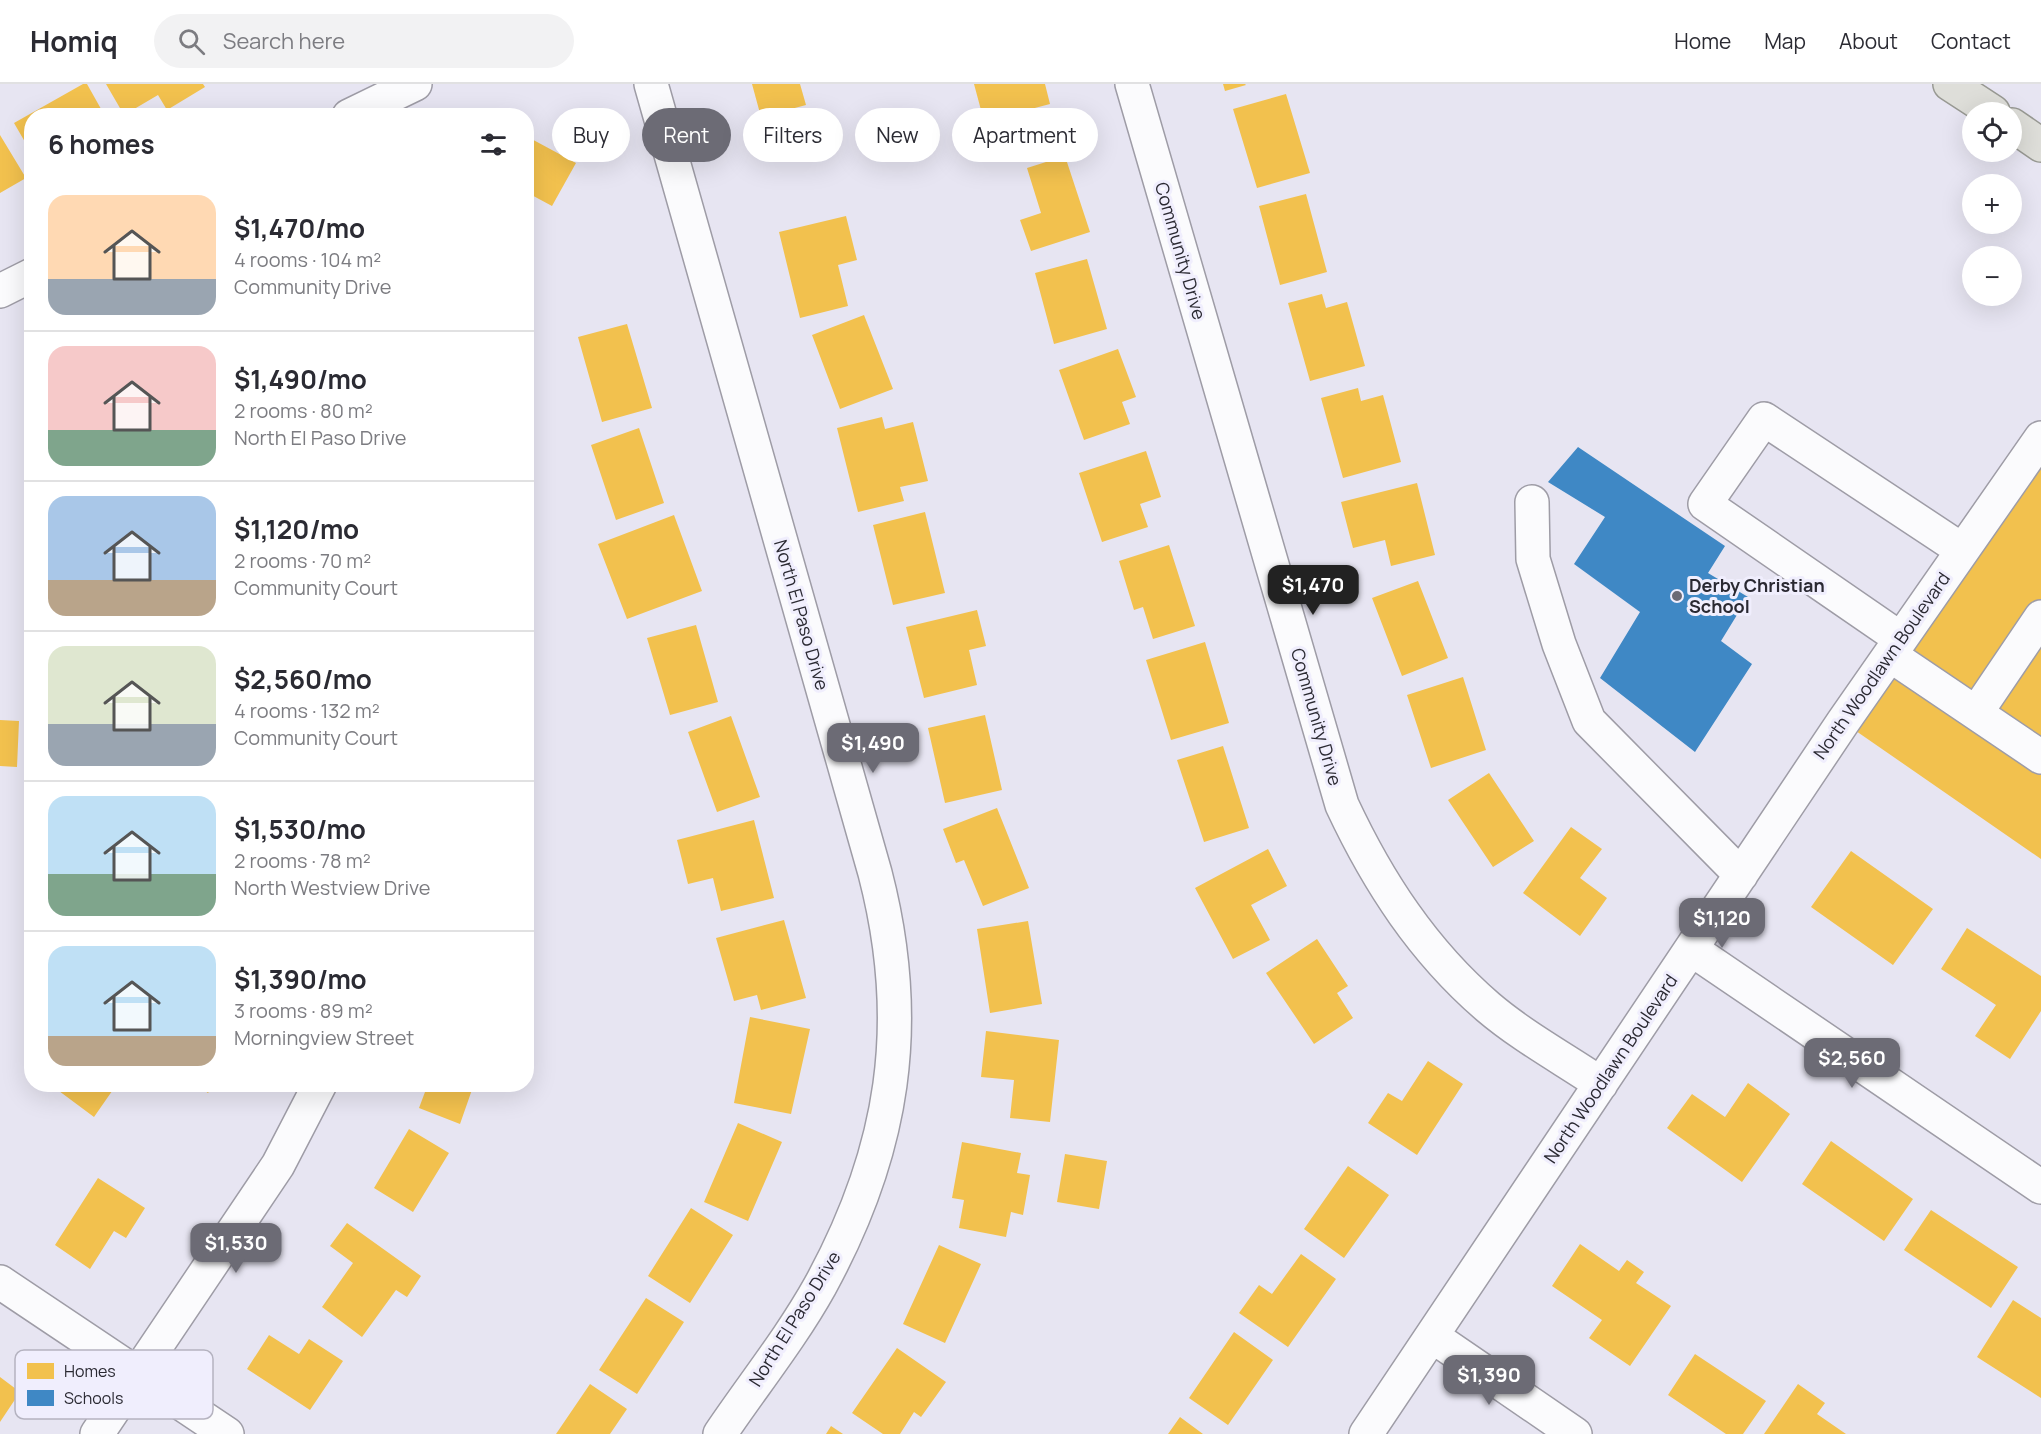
<!DOCTYPE html>
<html lang="en">
<head>
<meta charset="utf-8">
<style>
	body { margin:0; font-family:Manrope,sans-serif; background:#f2f2f3; color:#2b2b33; height:100vh; display:flex; flex-direction:column; font-size:22px; white-space:nowrap }
	* { box-sizing:border-box; margin:0 }
	p { font-size:20px; color:#7c7c81 }
	.icon { flex:none; width:33px; height:33px; fill:none; stroke:currentColor; stroke-width:2; stroke-linecap:round; stroke-linejoin:round }
	.map { position:relative; flex:1; overflow:hidden }
	.side { position:absolute; left:24px; top:24px; width:510px; height:984px; display:flex; flex-direction:column; background:#fff; border-radius:24px; box-shadow:0 6px 24px #0002 }
	.side>* { flex:none }
	.top-card { position:absolute; left:552px; top:24px; width:570px; height:54px; display:flex; gap:12px }
	.fabs { position:absolute; left:1962px; top:18px; display:grid; gap:12px }
	.fabs a { display:grid; place-items:center; width:60px; height:60px; border-radius:50%; background:#fff; box-shadow:0 6px 24px #0002; font-size:30px }
	.price { position:absolute; translate:-50% -51px; padding:0 14px; border-radius:12px; background:#6c6b75; color:#fff; font-size:20px; line-height:39px; filter:drop-shadow(0 2px 3px #0008) }
	.price::after { content:''; position:absolute; left:50%; top:36px; width:18px; height:14px; margin-left:-9px; background:inherit; clip-path:polygon(0 0,100% 0,50% 100%) }
	.price.on { background:#222; color:#fff }
	ul { padding:0; list-style:none }
	li { display:flex; align-items:center; gap:18px; height:150px; padding:0 24px }
	li+li { border-top:2px solid #e1e1e2 }
	li span { display:grid; place-items:center; flex:none; width:168px; height:120px; border-radius:18px; color:#555 }
	li>.icon { margin-inline-start:auto }
	span .icon { width:72px; height:72px; fill:#fffc; stroke-width:1 }
	li b { font-size:26px }
	h2 { display:flex; justify-content:space-between; align-items:center; height:72px; padding:0 24px; font-size:26px }
	.pill { padding:0 21px; border-radius:27px; background:#fff; box-shadow:0 6px 24px #0002; font-size:21px; line-height:54px }
	.pill.on { background:#6c6b75; color:#fff }
	header { display:flex; align-items:center; gap:36px; box-sizing:border-box; height:84px; padding:0 30px; background:#fff; border-bottom:2px solid #e1e1e2 }
	header strong { font-size:28px }
	nav { display:flex; gap:33px; margin-inline-start:auto; font-size:21px }
	.search { width:420px; height:54px; background:#f2f2f3; display:flex; align-items:center; gap:15px; box-sizing:border-box; padding:0 21px; border-radius:33px; color:#7c7c81; font-size:22px }
	.map>svg:first-child { display:block }
	.homes { fill:#f2c14e }
	.schools { fill:#3f88c5 }
	.lines { fill:none; stroke-linecap:round; stroke-linejoin:round }
	.minor-casing { stroke:#9e9ca6; stroke-width:36 }
	.major-casing { stroke:#989993; stroke-width:36 }
	.minor { stroke:#fbfbfd; stroke-width:33 }
	.major { stroke:#deded9; stroke-width:33 }
	.poi-dot { fill:#6c6b75; stroke:#f0eefd; stroke-width:2 }
	.labels { text-anchor:middle; stroke-width:6; stroke-linejoin:round; paint-order:stroke }
	.street-label { font-size:18px; fill:#2a2932; stroke:#f0eefd }
	.poi-label { font-size:18px; font-weight:bold; fill:#2a2932; stroke:#f0eefd; text-anchor:start }
	.key { fill:#f0eefd; stroke:#b5b3c0; stroke-width:1.5 }
	.key-label { font-size:16px; fill:#2a2932 }
</style>
</head>
<body>
<header>
<strong>Homiq</strong>
<div class="search"><svg class="icon" aria-label="search" viewBox="0 0 24 24"><circle cx="10" cy="10" r="6"/><path d="M15 15l6 6"/></svg>Search here</div>
<nav><a>Home</a><a>Map</a><a>About</a><a>Contact</a></nav>
</header>
<div class="map">
<svg width="2041" height="1350" viewBox="0 0 2041 1350">
	<rect width="100%" height="100%" fill="#e7e5f2"/>
	<path class="homes" d="M83,0H87L105,32H32V70L14,39Z
		M106,0H203L205,3L167,26L158,11L124,31Z
		M752,0H800L806,21L761,33Z
		M974,0H1045L1050,20L1031,25L1039,55L992,67Z
		M1223,0H1245L1246,1L1225,7Z
		M1286,10L1310,89L1257,104L1233,25Z
		M0,51L26,94L0,109Z
		M526,52L576,79L552,122L526,108Z
		M1065,72L1090,148L1031,167L1020,136L1041,129L1027,84Z
		M1306,110L1327,188L1280,201L1259,122Z
		M846,132L857,176L838,181L848,222L800,234L779,148Z
		M1087,175L1107,245L1054,260L1035,189Z
		M1322,210L1326,224L1347,218L1365,282L1310,297L1288,219Z
		M864,231L893,305L840,325L812,251Z
		M627,240L652,324L602,338L578,253Z
		M1118,265L1136,313L1122,318L1130,340L1084,356L1059,286Z
		M1358,304L1361,317L1383,311L1401,378L1343,394L1321,314Z
		M882,333L885,345L913,338L928,397L900,403L904,417L858,428L837,344Z
		M639,344L664,419L616,436L591,361Z
		M2041,354V775L1843,638Z
		M1146,367L1161,413L1140,420L1148,443L1102,458L1079,389Z
		M1417,399L1435,471L1391,482L1385,456L1353,464L1341,418Z
		M925,428L945,509L893,521L873,441Z
		M674,431L702,507L627,535L598,460Z
		M1169,461L1195,542L1153,555L1143,523L1134,526L1119,477Z
		M1418,497L1448,574L1402,592L1372,514Z
		M977,526L986,562L969,566L977,601L924,614L906,543Z
		M696,541L718,618L670,631L647,554Z
		M1205,558L1229,639L1171,656L1146,576Z
		M1463,593L1486,666L1431,684L1407,611Z
		M985,631L1002,706L945,719L928,644Z
		M731,632L760,713L717,728L688,648Z
		M0,636L19,637L17,683L0,682Z
		M1223,662L1249,744L1204,758L1177,676Z
		M1489,689L1534,757L1493,783L1448,716Z
		M997,724L1029,804L983,822L964,776L956,779L943,745Z
		M754,736L774,814L721,827L713,794L688,800L677,756Z
		M1571,743L1602,765L1580,794L1607,814L1580,852L1523,809Z
		M1268,765L1287,802L1251,821L1270,856L1233,875L1195,804Z
		M1851,767L1933,825L1893,881L1811,823Z
		M784,836L806,914L761,926L757,911L734,917L716,854Z
		M1028,837L1042,920L990,929L977,845Z
		M1967,844L2041,892V927L2010,975L1975,952L1996,921L1941,885Z
		M1317,855L1348,902L1337,909L1353,934L1314,960L1266,889Z
		M750,933L810,945L791,1030L734,1019Z
		M986,947L1059,956L1050,1038L1010,1034L1014,996L981,993Z
		M1428,977L1463,1000L1417,1071L1368,1039L1388,1009L1402,1017Z
		M1748,999L1790,1030L1742,1098L1667,1044L1692,1010L1725,1033Z
		M63,1000H117L94,1033L59,1007Z
		M195,1000H214L208,1009Z
		M428,1000H474L460,1040L419,1024Z
		M738,1039L782,1058L748,1137L704,1118Z
		M409,1045L449,1069L413,1128L374,1104Z
		M1831,1057L1913,1115L1884,1157L1802,1100Z
		M962,1058L1021,1069L1017,1089L1030,1091L1023,1131L1011,1128L1006,1153L959,1144L964,1116L952,1114Z
		M1065,1070L1107,1077L1099,1125L1057,1118Z
		M1348,1082L1389,1111L1344,1174L1304,1145Z
		M98,1094L145,1124L126,1154L114,1147L90,1185L55,1161Z
		M691,1124L733,1151L690,1219L648,1192Z
		M1931,1126L2018,1183L1991,1224L1904,1166Z
		M347,1139L421,1192L407,1213L396,1206L362,1253L322,1223L353,1179L330,1162Z
		M1580,1160L1619,1187L1627,1176L1644,1188L1636,1199L1671,1222L1630,1282L1589,1254L1602,1236L1552,1202Z
		M939,1161L981,1180L945,1259L903,1240Z
		M1301,1170L1336,1195L1288,1263L1239,1229L1259,1201L1272,1210Z
		M646,1214L684,1238L637,1310L599,1286Z
		M2013,1216L2041,1234V1314L1977,1273Z
		M1234,1248L1273,1276L1228,1341L1189,1314Z
		M269,1251L299,1270L309,1255L343,1277L310,1326L247,1285Z
		M897,1264L946,1298L921,1333L914,1328L900,1350H883L852,1329Z
		M1695,1270L1766,1317L1743,1350H1726L1668,1311Z
		M0,1293L20,1308L0,1338Z
		M590,1300L627,1325L610,1350H556Z
		M1798,1300L1825,1319L1817,1330L1846,1350H1764Z
		M1180,1333L1203,1350H1168Z
		M831,1342L843,1350H826Z"/>
	<path class="schools" d="M1578,363L1725,462L1708,489L1748,513L1721,557L1752,580L1695,668L1600,594L1640,528L1574,480L1605,433L1548,398Z"/>
	<g class="lines">
		<g class="minor-casing">
			<path id="minor" d="M651,0L875,789C914,939 894,1067 820,1202C791,1254 753,1301 720,1350
				M1132,0L1342,721C1378,798 1423,867 1488,923C1522,952 1564,975 1601,1000
				M349,32L415,0
				M0,207L32,191
				M1532,418L1533,475L1559,560L1589,637L1741,791
				M1901,555L1705,420L1764,335L1962,466
				M1890,571L2041,673
				M1976,629L2041,533
				M1691,865L2041,1103
				M0,1198L227,1350
				M1432,1252L1575,1350
				M97,1350L278,1081L320,1000
				M1366,1350L1843,638L2041,354"/>
		</g>
		<g class="major-casing">
			<path id="major" d="M1950,0L1993,28
				M2012,41L2041,61"/>
		</g>
		<use href="#minor" class="minor"/>
		<use href="#major" class="major"/>
	</g>
	<circle class="poi-dot" cx="1677" cy="512" r="6"/>
	<g class="labels">
		<g class="street-label">
			<text transform="translate(1180 167) rotate(74)" y="6">Community Drive</text>
			<text transform="translate(801 531) rotate(74)" y="6">North El Paso Drive</text>
			<text transform="translate(1882 582) rotate(-55)" y="6">North Woodlawn Boulevard</text>
			<text transform="translate(1316 633) rotate(74)" y="6">Community Drive</text>
			<text transform="translate(1611 985) rotate(-56)" y="6">North Woodlawn Boulevard</text>
			<text transform="translate(795 1235) rotate(-58)" y="6">North El Paso Drive</text>
		</g>
		<g class="poi-label">
			<text x="1689" y="508">Derby Christian<tspan x="1689" dy="21">School</tspan></text>
		</g>
	</g>
	<rect x="15" y="1266" width="198" height="69" rx="9" class="key"/>
	<rect x="27" y="1279" width="27" height="16" fill="#f2c14e"/>
	<rect x="27" y="1306" width="27" height="16" fill="#3f88c5"/>
	<g class="key-label">
		<text x="64" y="1293">Homes</text>
		<text x="64" y="1320">Schools</text>
	</g>
</svg>
<div class="fabs">
<a><svg class="icon" aria-label="locate" viewBox="0 0 24 24"><circle cx="12" cy="12" r="6"/><path d="M12 2v4M12 18v4M2 12h4M18 12h4"/></svg></a>
<a>+</a>
<a>−</a>
</div>
<b class="price on" style="left:1313px;top:532px">$1,470</b>
<b class="price" style="left:873px;top:690px">$1,490</b>
<b class="price" style="left:1722px;top:865px">$1,120</b>
<b class="price" style="left:1852px;top:1005px">$2,560</b>
<b class="price" style="left:236px;top:1190px">$1,530</b>
<b class="price" style="left:1489px;top:1322px">$1,390</b>
<div class="top-card">
<a class="pill">Buy</a>
<a class="pill on">Rent</a>
<a class="pill">Filters</a>
<a class="pill">New</a>
<a class="pill">Apartment</a>
</div>
<section class="side">
<h2>6 homes<svg class="icon" aria-label="filters" viewBox="0 0 24 24"><path d="M4 7h16M4 17h16"/><circle cx="9" cy="7" r="2"/><circle cx="15" cy="17" r="2"/></svg></h2>
<ul>
<li><span style="background:linear-gradient(#ffd9b3 70%,#9aa5b1 0)"><svg class="icon" aria-label="home" viewBox="0 0 24 24"><path d="M3 11l9-7 9 7M6 9v11h12V9"/></svg></span><div><b>$1,470/mo</b><p>4 rooms · 104 m²</p><p>Community Drive</p></div></li>
<li><span style="background:linear-gradient(#f6c9c9 70%,#7fa58c 0)"><svg class="icon" aria-label="home" viewBox="0 0 24 24"><path d="M3 11l9-7 9 7M6 9v11h12V9"/></svg></span><div><b>$1,490/mo</b><p>2 rooms · 80 m²</p><p>North El Paso Drive</p></div></li>
<li><span style="background:linear-gradient(#a9c7e8 70%,#b9a48a 0)"><svg class="icon" aria-label="home" viewBox="0 0 24 24"><path d="M3 11l9-7 9 7M6 9v11h12V9"/></svg></span><div><b>$1,120/mo</b><p>2 rooms · 70 m²</p><p>Community Court</p></div></li>
<li><span style="background:linear-gradient(#dfe7d0 65%,#9aa5b1 0)"><svg class="icon" aria-label="home" viewBox="0 0 24 24"><path d="M3 11l9-7 9 7M6 9v11h12V9"/></svg></span><div><b>$2,560/mo</b><p>4 rooms · 132 m²</p><p>Community Court</p></div></li>
<li><span style="background:linear-gradient(#bfe0f5 65%,#7fa58c 0)"><svg class="icon" aria-label="home" viewBox="0 0 24 24"><path d="M3 11l9-7 9 7M6 9v11h12V9"/></svg></span><div><b>$1,530/mo</b><p>2 rooms · 78 m²</p><p>North Westview Drive</p></div></li>
<li><span style="background:linear-gradient(#bfe0f5 75%,#b9a48a 0)"><svg class="icon" aria-label="home" viewBox="0 0 24 24"><path d="M3 11l9-7 9 7M6 9v11h12V9"/></svg></span><div><b>$1,390/mo</b><p>3 rooms · 89 m²</p><p>Morningview Street</p></div></li>
</ul>
</section>
</div>
</body>
</html>
